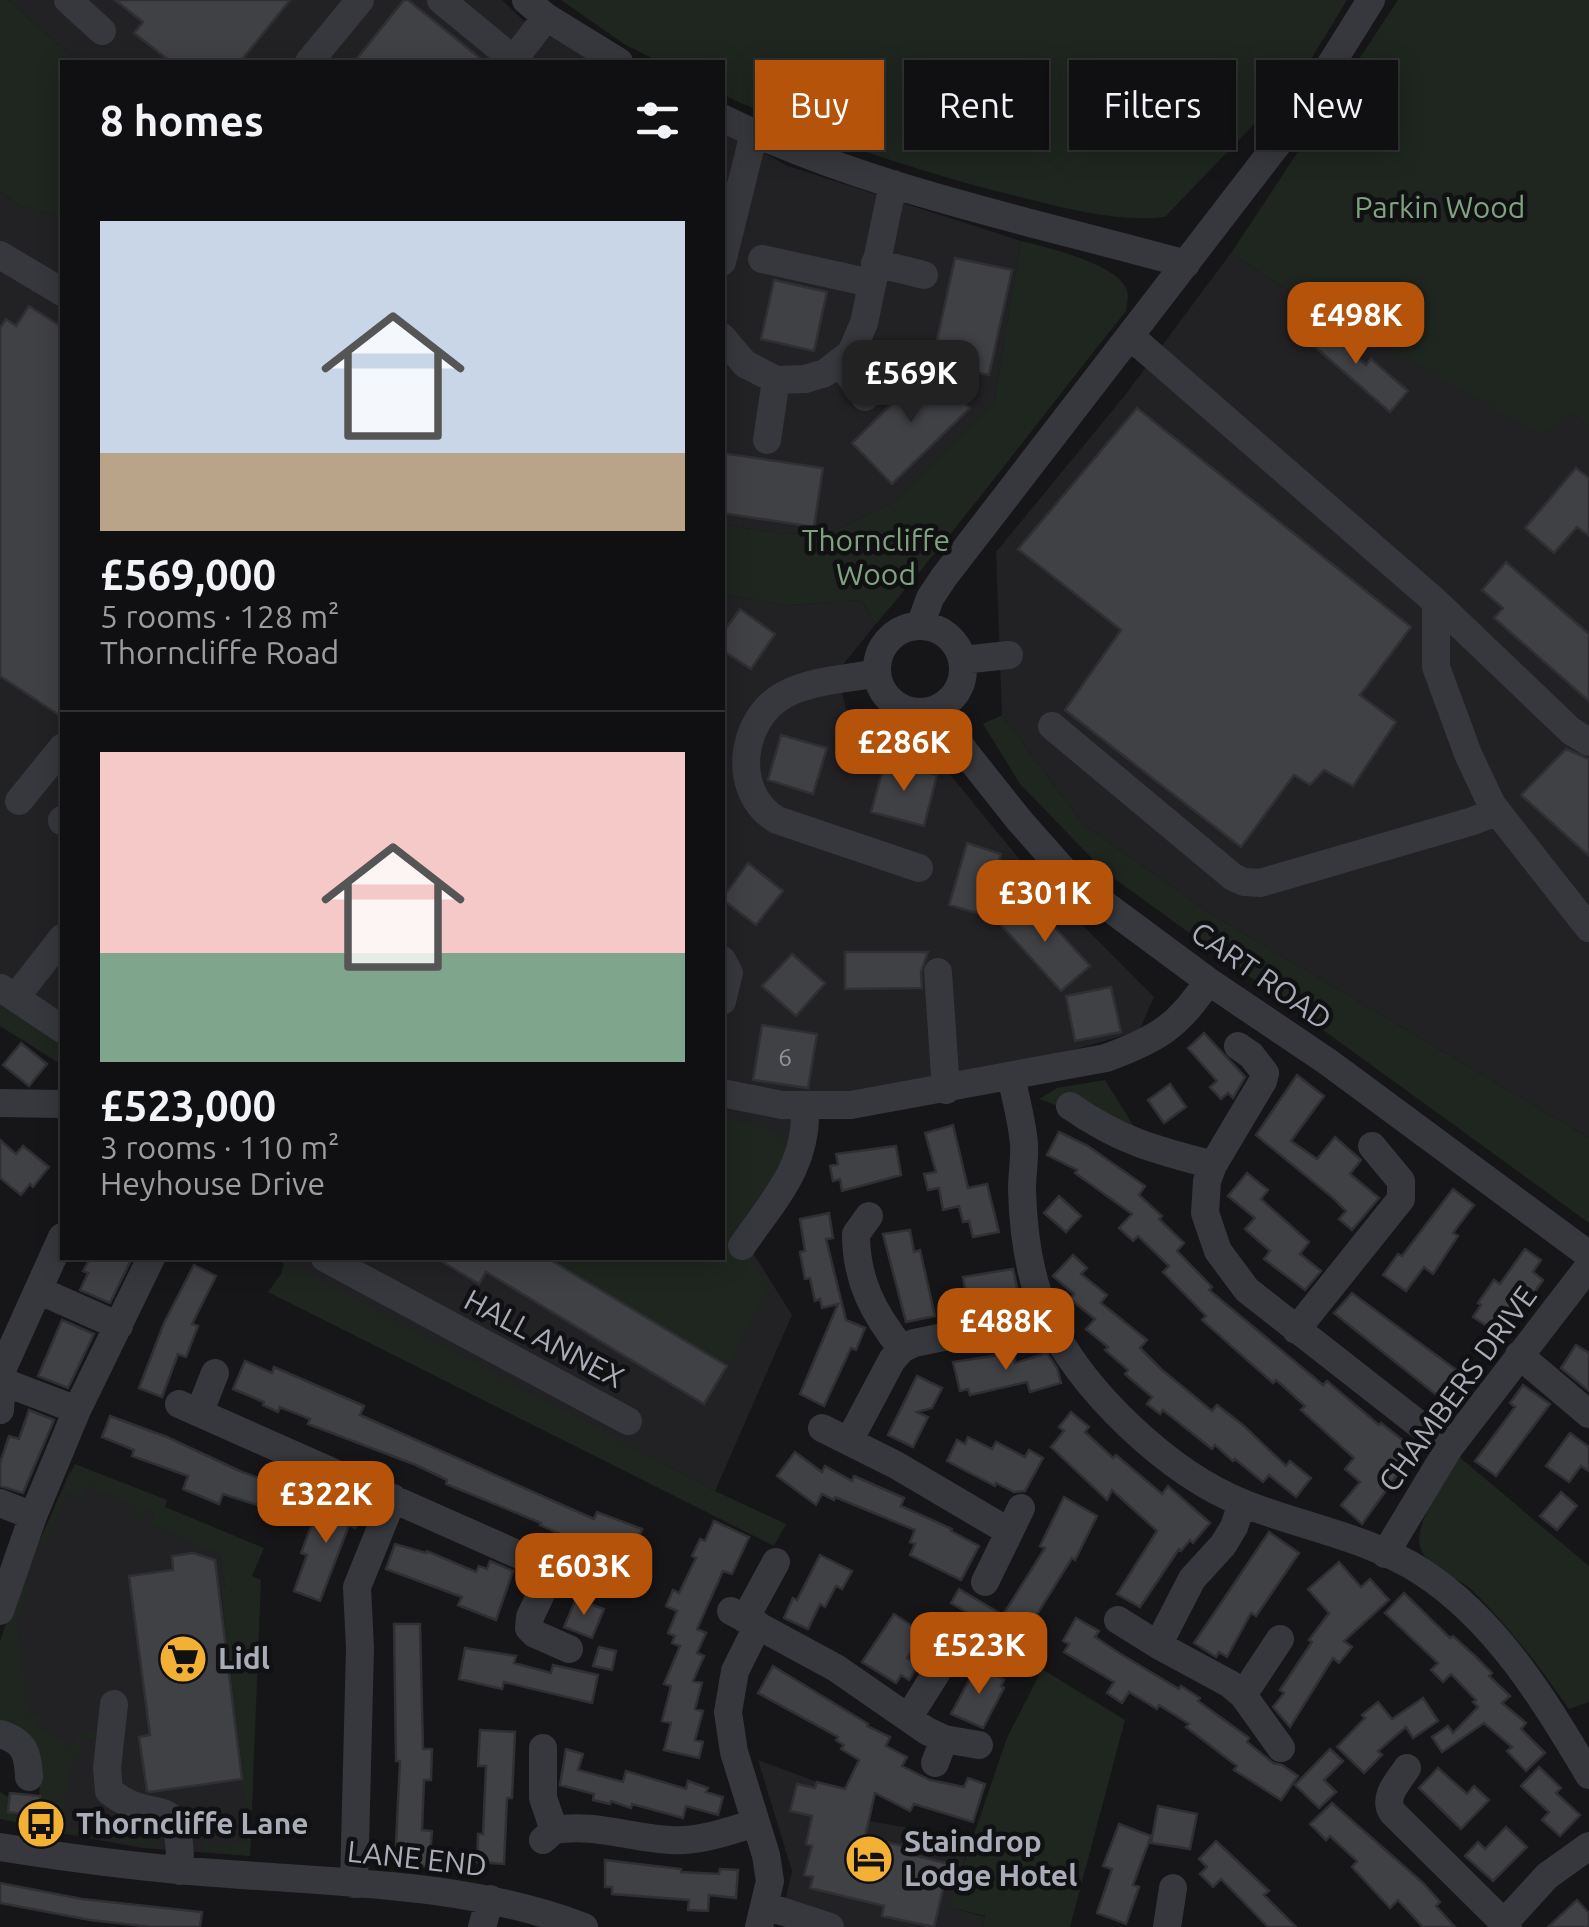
<!DOCTYPE html>
<html lang="en">
<head>
<meta charset="utf-8">
<style>
	body { margin:0; font-family:Ubuntu,sans-serif; background:#19191b; color:#f1f3f6; height:100vh; display:flex; flex-direction:column; font-size:38px; white-space:nowrap }
	* { box-sizing:border-box; margin:0 }
	p { font-size:32px; color:#9c9d9f }
	.icon { flex:none; width:55px; height:55px; fill:none; stroke:currentColor; stroke-width:2; stroke-linecap:round; stroke-linejoin:round }
	.map { position:relative; flex:1; overflow:hidden }
	.drawer { position:absolute; left:60px; top:60px; width:665px; height:1200px; display:flex; flex-direction:column; background:#101012; border-radius:0px; box-shadow:0 5px 25px #0003,0 0 0 2px #303032 }
	.drawer>* { flex:none }
	.top-card { position:absolute; left:755px; top:60px; width:682px; height:90px; display:flex; gap:20px }
	.price { position:absolute; translate:-50% -85px; padding:0 22px; border-radius:20px; background:#b45309; color:#fff; font-size:32px; line-height:65px; filter:drop-shadow(0 2px 5px #0008) }
	.price::after { content:''; position:absolute; left:50%; top:60px; width:30px; height:22px; margin-left:-15px; background:inherit; clip-path:polygon(0 0,100% 0,50% 100%) }
	.price.active { background:#222; color:#fff }
	ul { padding:0; list-style:none }
	li { display:grid; align-content:center; gap:20px; height:530px; padding:0 40px }
	li+li { border-top:2px solid #303032 }
	li span { display:grid; place-items:center; height:310px; border-radius:0px; color:#555 }
	li>.icon { margin-inline-start:auto }
	span .icon { width:180px; height:180px; fill:#fffc; stroke-width:1 }
	li b { font-size:42px }
	h2 { display:flex; justify-content:space-between; align-items:center; height:120px; padding:0 40px; font-size:42px }
	.pill { padding:0 35px; border-radius:0px; background:#101012; box-shadow:0 5px 25px #0003,0 0 0 2px #303032; font-size:35px; line-height:90px }
	.pill.active { background:#b45309; color:#fff }
	.map>svg:first-child { display:block }
	.built { fill:#222225 }
	.green { fill:#1e261f }
	.building { fill:#404145; stroke:#303034; stroke-width:2.5 }
	.lines { fill:none; stroke-linecap:round; stroke-linejoin:round }
	.minor { stroke:#37383d; stroke-width:28 }
	.labels { text-anchor:middle; stroke-width:9; stroke-linejoin:round; paint-order:stroke }
	.number-label { font-size:25px; fill:#8e929b }
	.park-label { font-size:30px; fill:#7fa381; stroke:#111113 }
	.street-label { font-size:30px; fill:#a8adb8; stroke:#111113 }
	.poi-label { font-size:30px; font-weight:bold; fill:#a8adb8; stroke:#111113; text-anchor:start }
</style>
</head>
<body>
<div class="map">
<svg width="1589" height="1927" viewBox="0 0 1589 1927">
	<rect width="100%" height="100%" fill="#161618"/>
	<path class="built" d="M8,0H502L527,24L597,62H78Z
		M722,130L788,166L1021,241L994,402L893,503L827,534L773,533L723,524Z
		M0,191L18,205L62,217V1040L0,994Z
		M1231,253L1311,305L1572,411L1589,427V1138L1214,916L1084,825L1002,715L996,552L1126,394Z
		M723,595L788,605L861,600L876,624L837,672L846,709L943,766L1030,872L1154,997L1139,1031L974,1078L821,1113L753,1253L792,1315L715,1491L273,1258H722Z
		M70,1471L155,1513L151,1524L220,1555L225,1587L221,1589L246,1782L253,1783L250,1856L142,1848L60,1833L25,1728L12,1626L32,1548L39,1542Z
		M758,1760L817,1782L874,1796L869,1821L971,1839L950,1907L985,1917L983,1927H795L781,1920L792,1871Z"/>
	<path class="green" d="M0,0H8L78,62H62V217L18,205L0,191Z
		M561,0H1347L1302,74L1165,217C1120,222 1072,210 1028,199C923,174 821,139 723,95L722,62H660L624,44Z
		M1398,0H1589V427L1572,412L1542,435L1311,305L1231,253Z
		M1021,241C1047,247 1111,263 1125,286C1130,295 1127,302 1126,311C1043,415 963,522 876,624L861,600L788,605L723,595V524L773,533L827,534L893,503L994,402Z
		M1002,715L1084,825L1214,916L1589,1138V1223L1104,871L1020,784L983,724Z
		M0,994L62,1040V1065L0,1026Z
		M1105,1080L1133,1125L1151,1140L1039,1099L1057,1088Z
		M723,1118C745,1124 789,1125 788,1156L732,1234C748,1252 755,1269 769,1287L727,1366L547,1258H722Z
		M284,1262L715,1491L786,1524L774,1546L268,1292L281,1274Z
		M1458,1456L1589,1566V1702L1569,1709C1540,1667 1509,1627 1472,1590C1456,1576 1427,1569 1420,1547C1413,1525 1447,1476 1458,1456Z
		M75,1464L167,1500L165,1507L264,1548L252,1576L261,1580L250,1856L204,1851V1837H208L210,1848L247,1844L245,1829L249,1828L221,1588L225,1587L220,1555L150,1524L154,1513L146,1509L139,1523L133,1521L138,1508L87,1485L81,1498L67,1492L45,1544L39,1542Z
		M32,1548L37,1550L23,1583L29,1587L17,1624L28,1714L42,1715L37,1726L72,1747L81,1734L94,1730L97,1734L95,1739L82,1737L79,1754L73,1755L61,1826L141,1836L143,1828L159,1835L152,1848L0,1819V1792L10,1798L9,1812L37,1816C43,1773 39,1766 20,1728L0,1720V1641Z
		M1042,1669L1125,1720L1070,1927H983L985,1916L949,1907L1007,1738Z"/>
	<path class="building" d="M115,0H290L240,62H171L134,33L143,22Z
		M404,0H408L485,62H354Z
		M955,258L1012,270L989,375L932,363Z
		M774,280L827,292L814,351L761,339Z
		M29,306L62,327V717L0,676V328L6,319L16,326Z
		M1310,317L1366,365L1371,359L1408,391L1390,412L1298,332Z
		M929,367L970,408L892,484L852,443Z
		M1137,408L1411,627L1360,695L1396,722L1353,786L1324,770L1310,785L1294,775L1241,847L1065,710L1121,630L1018,549Z
		M722,453L823,468L814,527L722,513Z
		M1576,468L1589,478V536L1577,527L1554,553L1525,528Z
		M1506,562L1589,634V701L1494,618L1503,608L1482,590Z
		M740,609L775,634L751,669L722,650V634Z
		M781,735L827,748L813,794L768,780Z
		M1566,749L1589,759V856L1521,795Z
		M885,762L937,775L924,826L871,812Z
		M967,843L1001,854L983,915L949,905Z
		M748,863L783,891L756,925L722,899Z
		M1029,899L1090,966L1061,991L1001,925Z
		M845,952H928L921,972L922,988L845,989Z
		M792,954L825,983L796,1016L762,986Z
		M1111,987L1121,1032L1075,1041L1066,996Z
		M762,1025L817,1034L808,1088L753,1080Z
		M1204,1033L1245,1077L1233,1098L1228,1093L1221,1099L1210,1087L1217,1081L1188,1048Z
		M21,1043L47,1064L29,1086L3,1065Z
		M1297,1075L1324,1096L1291,1141L1317,1159L1335,1137L1361,1160L1350,1174L1379,1198L1352,1230L1339,1219L1346,1211L1333,1198L1256,1135Z
		M1170,1084L1186,1107L1164,1123L1148,1100Z
		M953,1125L968,1188L987,1184L999,1232L973,1237L969,1221L963,1222L959,1206L943,1210L939,1188L928,1190L924,1174L936,1172L925,1133Z
		M1059,1132L1088,1146L1145,1186L1139,1195L1162,1216L1159,1219L1184,1243L1177,1251L1212,1287L1209,1290L1323,1385L1327,1381L1379,1425L1381,1423L1410,1446L1392,1470L1398,1474L1362,1524L1341,1505L1360,1482L1345,1469L1354,1458L1301,1410L1305,1406L1282,1385L1276,1380L1273,1383L1202,1320L1206,1316L1163,1272L1169,1266L1138,1236L1133,1241L1119,1228L1132,1214L1075,1173L1077,1170L1047,1155Z
		M0,1140L16,1154L23,1146L49,1167L33,1187L30,1184L21,1195L0,1178Z
		M896,1146L901,1175L842,1191L840,1179L833,1181L830,1166L838,1164L836,1154Z
		M1247,1173L1268,1190L1261,1199L1309,1242L1300,1254L1321,1271L1305,1290L1264,1259L1270,1251L1245,1229L1255,1218L1228,1196Z
		M1453,1189L1474,1205L1453,1233L1458,1236L1433,1274L1424,1267L1406,1291L1383,1275L1398,1254L1402,1256Z
		M1059,1196L1081,1216L1066,1232L1044,1213Z
		M829,1213L833,1238L826,1239L846,1320L865,1328L856,1350L851,1348L824,1406L800,1394L838,1304L822,1308L820,1299L815,1301L810,1278L805,1279L800,1252L805,1251L800,1219Z
		M910,1230L914,1252L920,1250L935,1316L906,1322L883,1234Z
		M1525,1249L1541,1260L1533,1272L1543,1280L1534,1293L1524,1286L1493,1330L1473,1317L1481,1305L1478,1303L1494,1280L1500,1284Z
		M1073,1255L1087,1268L1081,1274L1107,1295L1101,1303L1147,1340L1140,1348L1161,1369L1212,1411L1217,1405L1243,1425L1286,1466L1290,1461L1311,1478L1296,1497L1269,1475L1263,1482L1235,1459L1233,1461L1215,1445L1212,1449L1163,1410L1160,1414L1147,1404L1152,1397L1125,1374L1128,1370L1105,1350L1108,1347L1086,1329L1095,1319L1070,1299L1074,1294L1053,1276Z
		M90,1258H132L110,1303L80,1290L88,1273L83,1271Z
		M436,1258H547L727,1366L704,1404L486,1272L479,1284Z
		M194,1265L216,1276L192,1324L198,1326L186,1357L178,1354L162,1397L139,1388L164,1323Z
		M1013,1269L1018,1292L984,1298L986,1307L969,1310L963,1277Z
		M1352,1293L1474,1383L1454,1409L1334,1313Z
		M62,1320L94,1334L68,1388L38,1376Z
		M1576,1345L1589,1353V1391L1561,1368Z
		M1013,1353L1015,1363L1047,1353L1057,1368L1061,1383L1030,1392L1027,1382L970,1395L968,1389L960,1391L953,1362Z
		M245,1361L272,1373L274,1367L364,1406L360,1415L594,1519L597,1512L642,1529L630,1561L564,1536L540,1525L541,1523L446,1484L447,1480L416,1465L308,1424L310,1419L280,1407L278,1412L263,1405L264,1402L233,1389Z
		M917,1376L942,1388L932,1408L917,1412L928,1417L913,1447L888,1435Z
		M1523,1385L1550,1404L1496,1476L1475,1461L1515,1407L1510,1403Z
		M29,1410L54,1420L23,1493L0,1486V1463L9,1436L19,1439Z
		M1071,1412L1089,1427L1085,1432L1113,1458L1116,1455L1162,1494L1168,1486L1210,1523L1193,1543L1190,1540L1181,1551L1179,1549L1140,1607L1117,1594L1157,1531L1112,1490L1107,1500L1051,1447L1064,1431L1059,1427Z
		M110,1416L167,1437L242,1472L301,1493L293,1514L259,1500L257,1505L223,1494L219,1504L183,1489L188,1476L132,1456L134,1450L102,1437Z
		M1570,1433L1589,1447V1471L1581,1466L1569,1482L1546,1466Z
		M968,1437L992,1449L996,1442L1025,1457L1029,1450L1043,1458L1025,1491L1014,1492L996,1483L995,1486L947,1461L957,1440L965,1444Z
		M795,1452L822,1472L825,1466L852,1481L854,1476L904,1498L901,1506L952,1529L951,1531L979,1546L961,1580L910,1555L915,1544L910,1542L915,1530L835,1497L834,1500L822,1494L816,1505L777,1476Z
		M1561,1492L1577,1506L1557,1530L1540,1516Z
		M337,1493L365,1506L355,1528L349,1525L320,1601L294,1591L307,1555L301,1553L312,1524L321,1528Z
		M1064,1497L1097,1516L1075,1560L1072,1558L1019,1643L951,1603L959,1589L1003,1615L1045,1548L1040,1546Z
		M714,1521L749,1537L732,1574L723,1571L697,1629L706,1633L697,1653L704,1656L693,1681L702,1683L695,1709L703,1711L695,1740L703,1742L699,1758L664,1750L671,1723L662,1721L671,1686L664,1684L680,1646L672,1643L675,1636L668,1633L677,1611L666,1606L673,1590L679,1593L696,1558L692,1556L700,1539L705,1541Z
		M1269,1532L1299,1553L1256,1616L1251,1613L1227,1657L1219,1652L1216,1657L1194,1643Z
		M395,1544L426,1553L427,1551L476,1572L479,1566L487,1569L490,1561L513,1571L496,1620L458,1605L462,1597L386,1569Z
		M193,1553L215,1560L242,1779L150,1792L147,1791L139,1737L150,1735L129,1576L173,1570L172,1556Z
		M820,1555L852,1571L842,1589L836,1586L825,1607L820,1604L808,1629L784,1618L793,1598L797,1600Z
		M1339,1562L1361,1587L1370,1579L1389,1600L1344,1641L1352,1647L1339,1663L1333,1658L1290,1727L1273,1707L1284,1693L1280,1690L1312,1642L1309,1640L1329,1613L1308,1589Z
		M1404,1593L1450,1638L1453,1636L1476,1657L1492,1673L1489,1676L1510,1696L1502,1703L1526,1723L1521,1729L1545,1753L1526,1771L1507,1751L1512,1747L1484,1723L1442,1752L1432,1737L1448,1726L1453,1733L1478,1707L1473,1702L1476,1700L1451,1674L1443,1682L1431,1670L1438,1663L1385,1613Z
		M576,1599L604,1609L592,1638L564,1627Z
		M894,1614L923,1633L907,1658L918,1665L909,1680L901,1675L896,1683L862,1662Z
		M1076,1618L1099,1631L1095,1637L1119,1653L1179,1689L1181,1686L1200,1698L1198,1701L1249,1738L1247,1742L1273,1763L1282,1765L1298,1776L1281,1800L1234,1770L1237,1766L1186,1727L1189,1724L1159,1705L1157,1709L1129,1692L1122,1703L1107,1693L1114,1682L1064,1652L1069,1644L1063,1641Z
		M394,1624H420L423,1749H432L431,1780H424L422,1830L432,1831L429,1867L395,1864L400,1761H396Z
		M599,1647L616,1651L612,1670L593,1666Z
		M465,1648L516,1656L514,1663L551,1673L553,1665L598,1675L592,1703L504,1682L502,1689L459,1679Z
		M978,1664L1004,1680L1001,1686L1004,1688L983,1728L951,1714Z
		M773,1666L868,1724L867,1726L890,1737L886,1746L907,1757L902,1766L930,1780L964,1787L968,1778L985,1784L973,1822L914,1804L910,1811L875,1793L865,1837L911,1848L910,1854L949,1864L934,1927L882,1916L884,1906L810,1888L813,1877L804,1875L812,1846L806,1844L812,1816L790,1811L797,1784L815,1788L817,1782L845,1789L859,1760L841,1749L844,1745L836,1740L838,1737L758,1693Z
		M1423,1698L1438,1721L1413,1738L1406,1727L1378,1751L1382,1755L1364,1773L1337,1747L1365,1718L1362,1715L1378,1702L1392,1719Z
		M480,1730L515,1732L512,1798H507L504,1864L477,1862L478,1834H483L486,1766H478Z
		M566,1749L583,1754L578,1770L623,1782L626,1771L686,1789L688,1781L708,1788L706,1792L723,1797L718,1815L686,1806L683,1818L632,1804L631,1808L611,1801L610,1804L593,1800L594,1794L560,1785Z
		M1330,1749L1343,1761L1324,1780L1336,1792L1319,1808L1295,1785Z
		M1539,1767L1561,1788L1556,1793L1580,1815L1560,1836L1542,1820L1549,1812L1521,1786Z
		M1438,1768L1467,1794L1474,1786L1489,1800L1461,1829L1419,1788Z
		M10,1793L40,1796L38,1816L8,1812Z
		M1332,1803L1423,1883L1440,1902L1436,1906L1455,1927H1423L1398,1900L1390,1908L1352,1867L1357,1861L1330,1836L1326,1840L1310,1824Z
		M1158,1806L1197,1814L1190,1849L1151,1843Z
		M1119,1824L1151,1836L1133,1885L1139,1887L1126,1924L1097,1913L1112,1869L1103,1866Z
		M1506,1827L1527,1847L1493,1881L1465,1856L1478,1842L1485,1849Z
		M1216,1841L1269,1891L1264,1895L1296,1927H1268L1221,1879L1213,1887L1200,1874L1207,1867L1199,1859Z
		M605,1860L681,1869V1872L719,1874L720,1869L738,1870L736,1898L709,1895L708,1911L688,1910L689,1900L612,1894V1887H605Z
		M0,1883L82,1899L202,1912L200,1927H152L90,1920L0,1903Z
		M1577,1900L1589,1913V1927H1548Z"/>
	<g class="lines">
		<path class="minor" d="M68,0L102,31
			M441,0L514,60
			M526,0L546,17L619,62
			M309,62L360,0
			M512,62L546,17
			M722,118C868,189 1031,221 1186,264
			M0,255L62,292
			M762,259L871,283
			M722,262L754,133
			M875,263L924,275
			M1130,336L1436,602L1571,731L1589,742
			M722,337L745,364L776,380L805,379L825,373L851,353L864,323L893,184
			M840,362L865,397
			M767,440L776,380
			M1436,602V667L1468,754L1492,805L1589,928
			M920,626L930,598L944,577L1296,120L1371,0
			M877 669a43 43 0 1 1 86 0a43 43 0 1 1-86 0Z
			M962,660L1009,655
			M877,673C848,679 811,680 784,695C739,720 731,793 777,820L919,868
			M937,709L965,752L1019,820L1073,881L1208,981L1328,1062L1589,1255
			M1052,726L1233,877L1244,882L1260,883L1473,821L1497,811
			M19,801L62,748
			M62,820V821
			M722,960L729,973L722,1001
			M938,972L946,1090
			M1,988L62,1029
			M16,997L62,938
			M1238,1046L1251,1055L1265,1073L1263,1081L1213,1165L1207,1181L1205,1213L1218,1251L1247,1290L1449,1448
			M1011,1077C1016,1099 1022,1121 1024,1144C1025,1159 1022,1174 1022,1189C1023,1231 1029,1276 1046,1315C1080,1390 1169,1474 1245,1504C1303,1527 1370,1538 1422,1572C1497,1621 1544,1700 1589,1775
			M722,1093L782,1105H851L1106,1058C1155,1040 1179,1027 1208,981
			M0,1103L62,1104
			M1070,1106C1120,1141 1155,1150 1213,1165
			M869,1216L856,1234C856,1281 874,1314 902,1349
			M742,1246C774,1199 808,1166 805,1107
			M325,1258L628,1421
			M38,1290L119,1326
			M1296,1330L1401,1199V1181L1372,1146
			M1519,1355L1589,1414
			M1,1381L77,1410
			M179,1404L587,1585
			M0,1410L2,1370L62,1237
			M200,1411L215,1373
			M822,1428L896,1465L1008,1531
			M850,1439L892,1360L902,1349L914,1343L1003,1325L1045,1312
			M0,1503L33,1516
			M1385,1554L1449,1448L1589,1266
			M552,1571L530,1617L529,1628L535,1634L569,1649
			M985,1582L1021,1508
			M0,1611L33,1516L77,1410L151,1258
			M731,1611L836,1668L927,1731L944,1739L979,1745
			M745,1619L776,1562
			M1118,1620L1158,1645L1192,1579L1223,1545L1234,1527L1242,1503
			M758,1625L735,1671L728,1712L734,1752L766,1855L770,1881L759,1927
			M1158,1645L1230,1684L1243,1695L1281,1748
			M1243,1695L1280,1639
			M114,1704L107,1768L109,1791C158,1830 181,1784 180,1871
			M908,1718L937,1672
			M0,1734C25,1741 28,1754 29,1777
			M935,1763L944,1739
			M1407,1768C1398,1782 1383,1796 1392,1812L1508,1927
			M554,1830C594,1823 630,1838 671,1840C700,1842 728,1831 756,1823
			M543,1840L554,1830L543,1798V1748
			M0,1847C76,1859 152,1869 229,1874C348,1883 471,1884 584,1927
			M354,1884L360,1648L357,1587L393,1498
			M766,1906L830,1927
			M1504,1923L1547,1876L1589,1846
			M482,1927L490,1899
			M1167,1927L1173,1888"/>
	</g>
	<defs>
		<g id="supermarket-disc" transform="scale(2.5)"><circle r="9.5" fill="#f2b134" stroke="#111113"/><path d="M-6-5.5h2.5l.6 2H6L4.5 2H-2.5L-4.4-4H-6ZM-1.5 3.2a1.3 1.3 0 1 0 .1 0ZM3 3.2a1.3 1.3 0 1 0 .1 0Z" fill="#111"/></g>
		<g id="bus-disc" transform="scale(2.5)"><circle r="9.5" fill="#f2b134" stroke="#111113"/><path d="M-5-6H5V4H4V6H2V4H-2V6H-4V4H-5ZM-3.5-4V0h7V-4ZM-3.5 1.2v1.5H-2V1.2ZM2 1.2v1.5H3.5V1.2Z" fill="#111"/></g>
		<g id="hotel-disc" transform="scale(2.5)"><circle r="9.5" fill="#f2b134" stroke="#111113"/><path d="M-6-4.5h1.5V1H6V5H4.5V3h-9V5H-6ZM-4 0a1.8 1.8 0 1 1 3.6 0ZM.5 0V-2.5h3Q6-2.5 6 0Z" fill="#111"/></g>
	</defs>
	<g fill-rule="evenodd">
		<use href="#supermarket-disc" x="183" y="1659"/>
		<use href="#bus-disc" x="41" y="1824"/>
		<use href="#hotel-disc" x="869" y="1859"/>
	</g>
	<g class="labels">
		<g class="number-label">
			<text x="785" y="1066">6</text>
		</g>
		<g class="park-label">
			<text x="1440" y="218">Parkin Wood</text>
			<text x="876" y="551">Thorncliffe<tspan x="876" dy="34">Wood</tspan></text>
		</g>
		<g class="street-label">
			<text transform="translate(1261 976) rotate(35)" y="10">CART ROAD</text>
			<text transform="translate(544 1339) rotate(28)" y="10">HALL ANNEX</text>
			<text transform="translate(1458 1389) rotate(-54)" y="10">CHAMBERS DRIVE</text>
			<text transform="translate(417 1859) rotate(6)" y="10">LANE END</text>
		</g>
		<g class="poi-label">
			<text x="218" y="1669">Lidl</text>
			<text x="76" y="1834">Thorncliffe Lane</text>
			<text x="904" y="1852">Staindrop<tspan x="904" dy="34">Lodge Hotel</tspan></text>
		</g>
	</g>
</svg>
<b class="price" style="left:1356px;top:367px">£498K</b>
<b class="price active" style="left:911px;top:425px">£569K</b>
<b class="price" style="left:904px;top:794px">£286K</b>
<b class="price" style="left:1045px;top:945px">£301K</b>
<b class="price" style="left:1006px;top:1373px">£488K</b>
<b class="price" style="left:326px;top:1546px">£322K</b>
<b class="price" style="left:584px;top:1618px">£603K</b>
<b class="price" style="left:979px;top:1697px">£523K</b>
<div class="top-card">
<a class="pill active">Buy</a>
<a class="pill">Rent</a>
<a class="pill">Filters</a>
<a class="pill">New</a>
</div>
<section class="drawer">
<h2>8 homes<svg class="icon" aria-label="filters" viewBox="0 0 24 24"><path d="M4 7h16M4 17h16"/><circle cx="9" cy="7" r="2"/><circle cx="15" cy="17" r="2"/></svg></h2>
<ul>
<li><span style="background:linear-gradient(#c9d6e8 75%,#b9a48a 0)"><svg class="icon" aria-label="home" viewBox="0 0 24 24"><path d="M3 11l9-7 9 7M6 9v11h12V9"/></svg></span><div><b>£569,000</b><p>5 rooms · 128 m²</p><p>Thorncliffe Road</p></div></li>
<li><span style="background:linear-gradient(#f6c9c9 65%,#7fa58c 0)"><svg class="icon" aria-label="home" viewBox="0 0 24 24"><path d="M3 11l9-7 9 7M6 9v11h12V9"/></svg></span><div><b>£523,000</b><p>3 rooms · 110 m²</p><p>Heyhouse Drive</p></div></li>
</ul>
</section>
</div>
</body>
</html>
